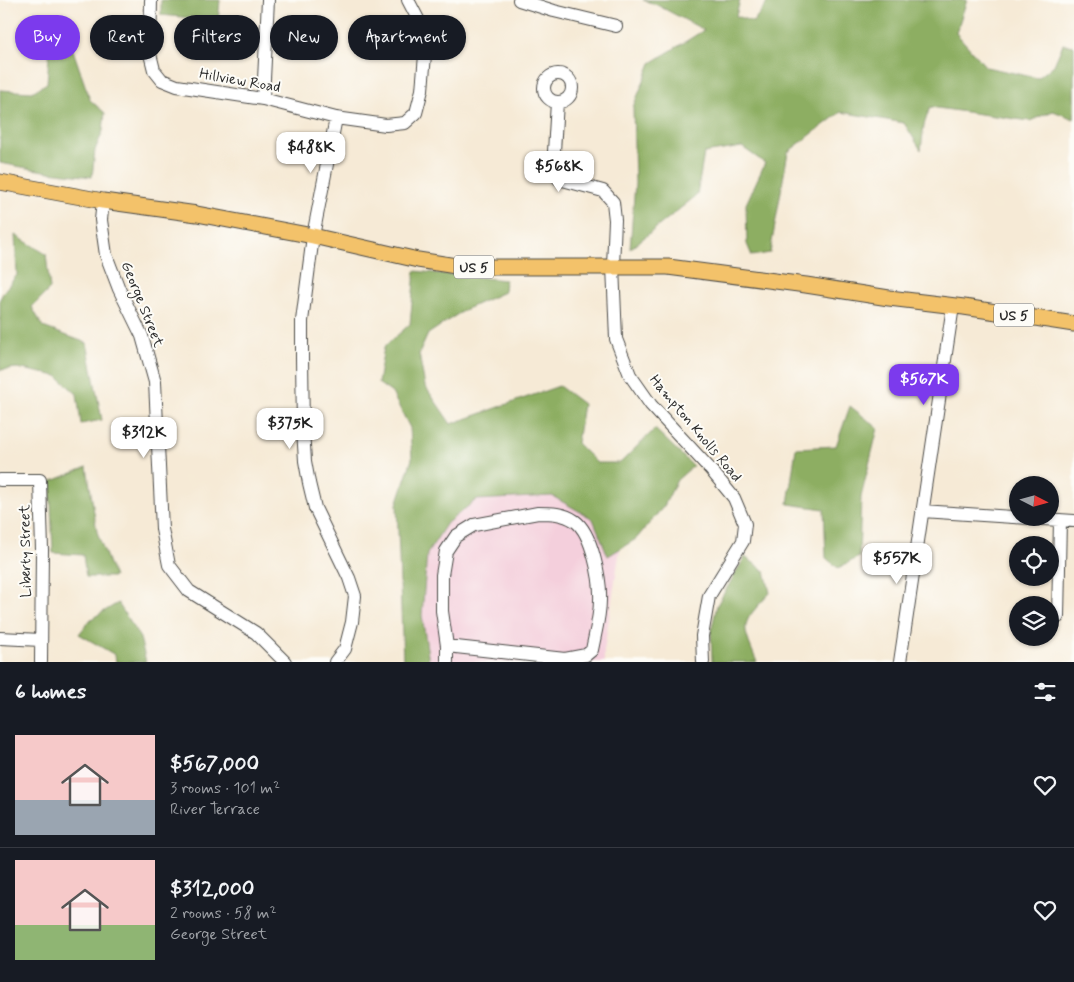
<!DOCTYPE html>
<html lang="en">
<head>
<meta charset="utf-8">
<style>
	body { margin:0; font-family:Mynerve,sans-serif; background:#242831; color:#f1f3f6; height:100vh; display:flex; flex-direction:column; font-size:19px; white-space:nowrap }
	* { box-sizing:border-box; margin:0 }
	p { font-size:16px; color:#9ea1a6 }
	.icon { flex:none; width:28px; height:28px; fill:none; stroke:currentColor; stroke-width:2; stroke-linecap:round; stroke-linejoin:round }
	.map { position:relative; height:662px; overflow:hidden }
	.drawer { display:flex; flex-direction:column; background:#171b24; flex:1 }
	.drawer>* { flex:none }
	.banner { position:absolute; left:15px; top:15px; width:500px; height:45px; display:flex; gap:10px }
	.needle { width:32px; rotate:96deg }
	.controls { position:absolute; left:1009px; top:476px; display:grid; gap:10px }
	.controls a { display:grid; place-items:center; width:50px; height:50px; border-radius:50%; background:#171b24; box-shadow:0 1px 4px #0004; font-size:25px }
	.price { position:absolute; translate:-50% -42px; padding:0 11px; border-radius:10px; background:#fff; color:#222; font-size:16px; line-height:32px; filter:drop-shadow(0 1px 2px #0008) }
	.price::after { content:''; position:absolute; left:50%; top:30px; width:15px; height:11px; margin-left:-8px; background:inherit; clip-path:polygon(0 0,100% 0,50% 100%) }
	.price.selected { background:#7c3aed; color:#fff }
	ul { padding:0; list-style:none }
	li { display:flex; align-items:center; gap:15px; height:125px; padding:0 15px }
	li+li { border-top:1px solid #363941 }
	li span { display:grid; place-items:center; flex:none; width:140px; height:100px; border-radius:0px; color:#555 }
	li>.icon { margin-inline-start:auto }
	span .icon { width:60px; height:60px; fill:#fffc; stroke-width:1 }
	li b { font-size:21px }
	h2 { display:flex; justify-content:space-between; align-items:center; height:60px; padding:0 15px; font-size:21px }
	.chip { padding:0 18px; border-radius:22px; background:#171b24; box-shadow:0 1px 4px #0004; font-size:18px; line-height:45px }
	.chip.selected { background:#7c3aed; color:#fff }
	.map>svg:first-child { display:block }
	.built { fill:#f4cfdc }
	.forest { fill:#8dae62; stroke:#5c6c46 }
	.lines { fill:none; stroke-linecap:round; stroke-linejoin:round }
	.minor-casing { stroke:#494845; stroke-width:14 }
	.major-casing { stroke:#494845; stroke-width:17 }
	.minor { stroke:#fff; stroke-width:12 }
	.major { stroke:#f3c26a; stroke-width:15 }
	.labels { text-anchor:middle; stroke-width:4; stroke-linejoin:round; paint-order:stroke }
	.shield { fill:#fdfcf7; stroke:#6a6a68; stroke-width:1 }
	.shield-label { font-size:14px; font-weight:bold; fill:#2b2b2b }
	.street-label { font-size:15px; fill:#2b2b2b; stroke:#fdfcf7 }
</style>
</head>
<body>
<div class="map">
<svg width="1074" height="662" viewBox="0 0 1074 662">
	<rect width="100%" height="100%" fill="#fdfcf7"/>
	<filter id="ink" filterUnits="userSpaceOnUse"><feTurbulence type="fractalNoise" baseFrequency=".02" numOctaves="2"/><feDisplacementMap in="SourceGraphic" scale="10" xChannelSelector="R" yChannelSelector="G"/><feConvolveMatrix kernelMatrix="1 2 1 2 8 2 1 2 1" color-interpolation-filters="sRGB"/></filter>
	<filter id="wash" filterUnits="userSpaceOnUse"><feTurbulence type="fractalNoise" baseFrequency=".0096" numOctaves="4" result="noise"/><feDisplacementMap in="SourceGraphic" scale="20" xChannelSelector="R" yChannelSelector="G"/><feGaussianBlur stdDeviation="1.12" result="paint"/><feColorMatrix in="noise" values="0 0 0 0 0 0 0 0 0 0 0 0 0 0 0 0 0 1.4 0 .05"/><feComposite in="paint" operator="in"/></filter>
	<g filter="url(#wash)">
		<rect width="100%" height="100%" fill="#f6ead6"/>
		<path class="built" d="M416,480L630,486L604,651V662H420Z"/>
		<path class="forest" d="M161,0H220L217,33L211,34L202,19L161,15Z
			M643,0H740L736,16L753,22L767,3V0H967L956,33L986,67L1038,78L1054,65L1063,44L1074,46V119L1053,111L1030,121L930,107L924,125L921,150L904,123L841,112L788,152L770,253L752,256L747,244L746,204L765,163L742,147L704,153L697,195L630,249L635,183L633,107L651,63L704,30L657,5Z
			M73,50L90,100L105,113L103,131L95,150L92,177L49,172L0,163V90L32,92L47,83L49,55Z
			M15,235L46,254L50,289L32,307L43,327L87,343L102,420L81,424L77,394L57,376L17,368L0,370V299L4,291L17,275Z
			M415,271L505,280L504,292L464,310L428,334L419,354L425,386L451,424L559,386L583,404L577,443L597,463H620L655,429L693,466L677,480L664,506L636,539L608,556L593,519L552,496L476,500L447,523L427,554L422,615L429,662H403L397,504L412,459L410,428L392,393L378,383L384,347L410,324Z
			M850,406L878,428L861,497L859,557L838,568L826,558L824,509L788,504L796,448L836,446Z
			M87,467L97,532L114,577H86L83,555L53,553L50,482Z
			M745,557L765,571L770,593C741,624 740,622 757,662H712L711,632L717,605Z
			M118,603L140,638L146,662H116L115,655L79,634L91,619Z"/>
	</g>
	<g filter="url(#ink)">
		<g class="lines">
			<g class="minor-casing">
				<path id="minor" d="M151,0L150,54L154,70L162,80L177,86L263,99L336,118L386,125L405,123L416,113L422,90L425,55L420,23L408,0
					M519,0L554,11L616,26
					M544 88a14 14 0 1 1 28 0a14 14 0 1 1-28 0Z
					M263,99L268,0
					M557,102L553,168L559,179L603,191L613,202L615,220L613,266L616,339L630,375L651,405L711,470L734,498L745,524L743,541L709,596L702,636L703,662
					M103,201L101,220L106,255L119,289L142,336L155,382L162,529L169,565L189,591L256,633L285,662
					M0,480H40L42,550L41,662
					M922,511L1074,521
					M538,513C550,513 564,513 575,521C592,533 601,580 600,600C600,617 595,634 592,650L586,655L565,659L447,646L442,611V575L446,551L456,536L474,525Z
					M1058,617L1060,520
					M0,638L41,640
					M335,662L345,649L352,622L355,596L349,578L315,508L309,483L305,461L303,429L302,358V321L313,236L336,118
					M447,662V646
					M900,662L953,306"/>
			</g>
			<g class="major-casing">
				<path id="major" d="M0,182L103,201L197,214L313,236L418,260L456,266L490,267H668L806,285L889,298L964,307L1074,324"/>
			</g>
			<use href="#minor" class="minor"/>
			<use href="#major" class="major"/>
		</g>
	</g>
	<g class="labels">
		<g class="shield">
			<rect x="454" y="255.5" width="40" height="23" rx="4"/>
			<rect x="994" y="303.5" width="40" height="23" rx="4"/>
		</g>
		<g class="shield-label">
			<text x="474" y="272">US 5</text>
			<text x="1014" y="320">US 5</text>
		</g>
		<g class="street-label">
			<text transform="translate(240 80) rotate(10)" y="5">Hillview Road</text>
			<text transform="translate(143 304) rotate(68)" y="5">George Street</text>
			<text transform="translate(696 428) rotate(50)" y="5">Hampton Knolls Road</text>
			<text transform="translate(25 551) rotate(-91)" y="5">Liberty Street</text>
		</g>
	</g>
</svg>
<div class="controls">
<a><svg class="needle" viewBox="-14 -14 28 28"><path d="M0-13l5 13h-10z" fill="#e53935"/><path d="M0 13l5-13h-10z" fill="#9ea1a6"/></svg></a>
<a><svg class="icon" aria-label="locate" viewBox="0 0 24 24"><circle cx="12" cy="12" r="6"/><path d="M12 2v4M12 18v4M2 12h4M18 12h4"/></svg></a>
<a><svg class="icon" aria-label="layers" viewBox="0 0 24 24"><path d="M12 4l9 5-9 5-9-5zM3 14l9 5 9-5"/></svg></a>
</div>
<b class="price" style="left:311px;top:174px">$488K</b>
<b class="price" style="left:559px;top:193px">$568K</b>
<b class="price selected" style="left:924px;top:406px">$567K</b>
<b class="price" style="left:290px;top:450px">$375K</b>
<b class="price" style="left:144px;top:459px">$312K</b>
<b class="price" style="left:897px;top:585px">$557K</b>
<div class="banner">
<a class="chip selected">Buy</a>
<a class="chip">Rent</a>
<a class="chip">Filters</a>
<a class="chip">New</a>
<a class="chip">Apartment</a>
</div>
</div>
<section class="drawer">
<h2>6 homes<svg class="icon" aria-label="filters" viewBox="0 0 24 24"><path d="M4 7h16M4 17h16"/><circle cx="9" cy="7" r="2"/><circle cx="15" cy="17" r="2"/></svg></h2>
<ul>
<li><span style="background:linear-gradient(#f6c9c9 65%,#9aa5b1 0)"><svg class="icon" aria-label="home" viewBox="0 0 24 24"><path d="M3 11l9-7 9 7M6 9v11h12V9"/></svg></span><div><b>$567,000</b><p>3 rooms · 101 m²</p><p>River Terrace</p></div><svg class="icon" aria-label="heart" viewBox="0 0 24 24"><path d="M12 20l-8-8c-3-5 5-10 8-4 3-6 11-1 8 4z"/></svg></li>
<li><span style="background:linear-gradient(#f6c9c9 65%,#8fb573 0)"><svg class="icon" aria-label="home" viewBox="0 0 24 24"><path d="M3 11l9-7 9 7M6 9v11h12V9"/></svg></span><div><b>$312,000</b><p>2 rooms · 58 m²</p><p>George Street</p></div><svg class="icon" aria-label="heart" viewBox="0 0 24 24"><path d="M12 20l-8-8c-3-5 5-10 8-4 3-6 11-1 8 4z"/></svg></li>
</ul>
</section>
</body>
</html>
